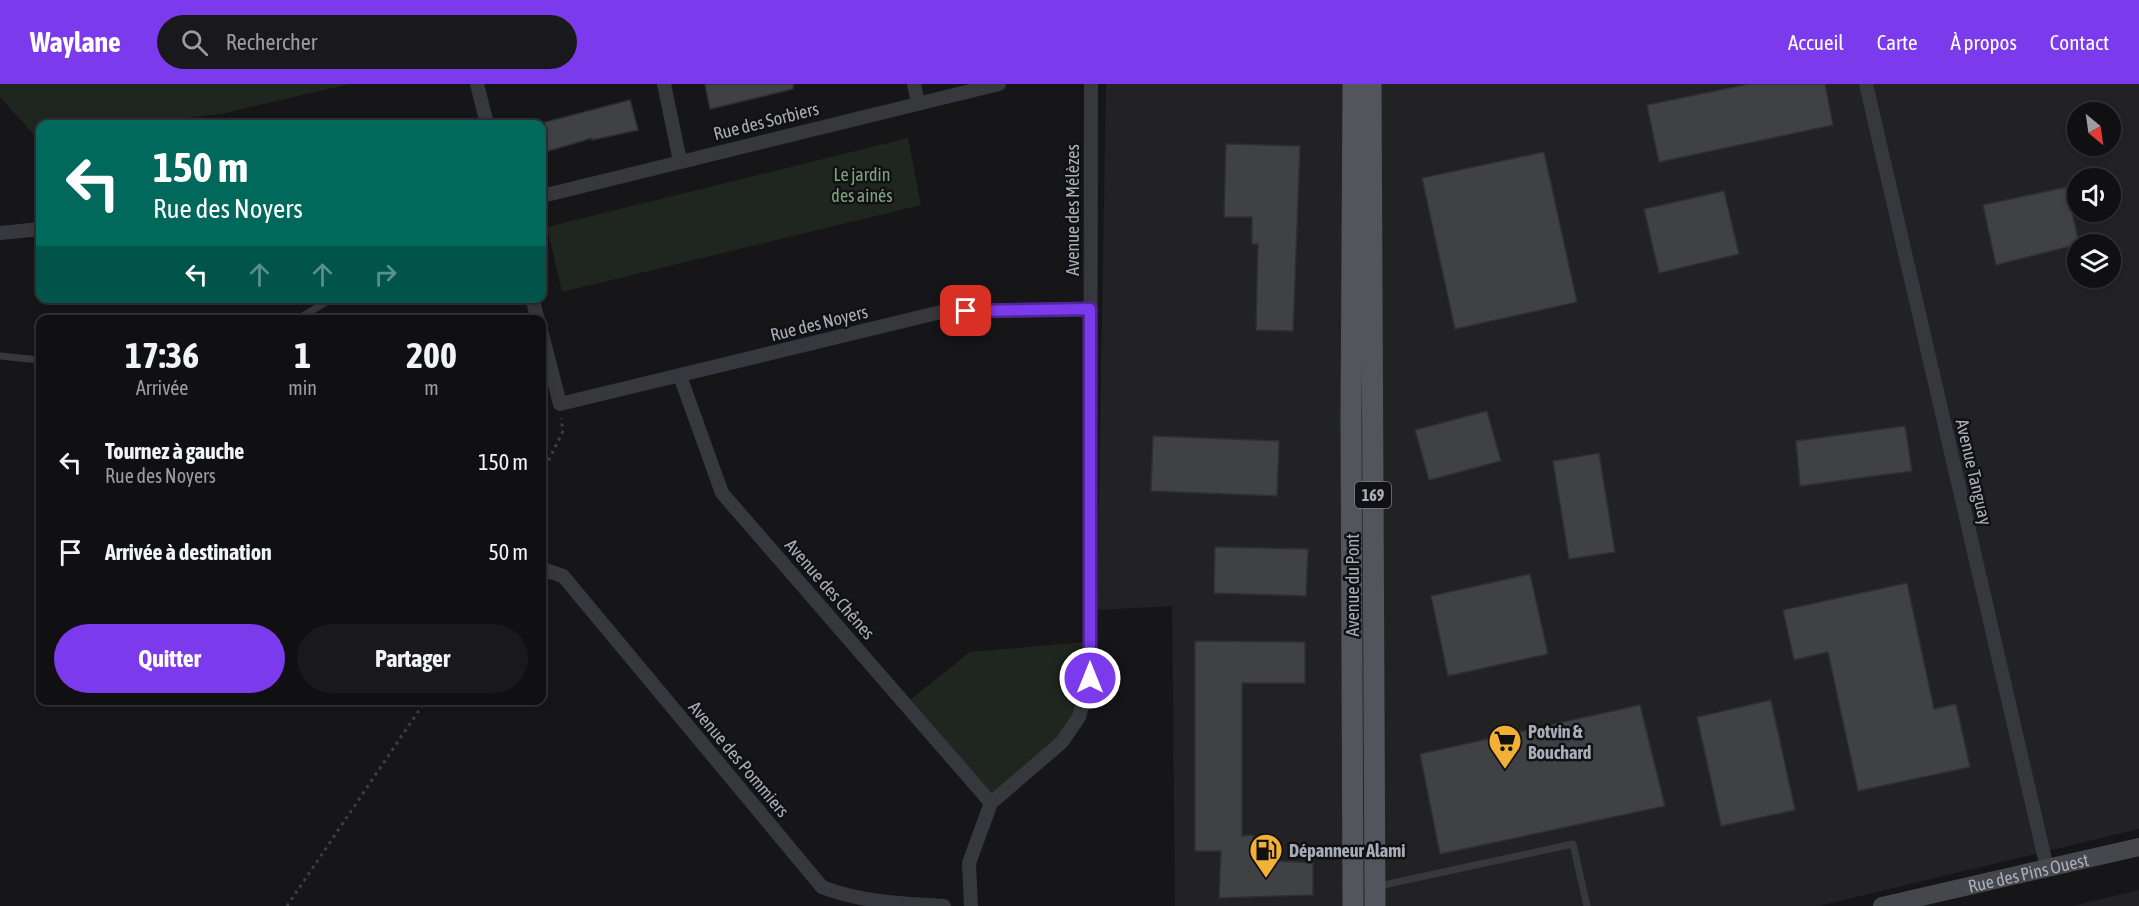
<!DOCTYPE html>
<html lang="fr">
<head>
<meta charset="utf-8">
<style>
	:root { --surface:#101012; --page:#19191b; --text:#f1f3f6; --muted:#9c9d9f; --line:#303032; --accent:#7c3aed }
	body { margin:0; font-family:"Asap Condensed",sans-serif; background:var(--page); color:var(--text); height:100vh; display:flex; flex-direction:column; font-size:22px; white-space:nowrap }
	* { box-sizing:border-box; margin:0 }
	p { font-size:20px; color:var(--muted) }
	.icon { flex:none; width:33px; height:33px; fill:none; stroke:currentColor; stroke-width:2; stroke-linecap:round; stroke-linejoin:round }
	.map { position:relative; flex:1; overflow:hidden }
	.panel { position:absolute; left:36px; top:231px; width:510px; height:390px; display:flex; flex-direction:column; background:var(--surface); border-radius:12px; box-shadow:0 3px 9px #0003,0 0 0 2px var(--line) }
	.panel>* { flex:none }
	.banner { position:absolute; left:36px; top:36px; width:510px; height:183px; border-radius:12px; box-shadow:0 3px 9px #0003,0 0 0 2px var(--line); background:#00695c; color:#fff; overflow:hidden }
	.needle { width:39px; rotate:151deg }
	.fabs { position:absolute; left:2067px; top:18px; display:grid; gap:12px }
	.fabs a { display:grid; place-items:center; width:54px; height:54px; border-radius:50%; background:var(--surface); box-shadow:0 3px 9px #0003,0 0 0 2px var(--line); font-size:30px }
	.pin { position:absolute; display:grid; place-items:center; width:51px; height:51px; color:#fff; margin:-26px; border-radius:12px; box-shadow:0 3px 9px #0006 }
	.me { position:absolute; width:66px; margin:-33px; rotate:0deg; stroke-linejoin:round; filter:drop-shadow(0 0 4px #0008) }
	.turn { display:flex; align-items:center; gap:21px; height:126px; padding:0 18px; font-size:27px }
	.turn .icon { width:78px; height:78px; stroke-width:2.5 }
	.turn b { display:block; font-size:42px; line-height:51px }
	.lanes { display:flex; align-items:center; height:57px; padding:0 18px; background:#0003; justify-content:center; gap:30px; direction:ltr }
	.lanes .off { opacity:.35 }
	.eta { display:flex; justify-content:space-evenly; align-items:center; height:102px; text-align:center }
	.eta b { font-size:36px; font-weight:700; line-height:42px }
	.button { display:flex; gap:12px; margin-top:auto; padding:12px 18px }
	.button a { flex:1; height:69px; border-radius:36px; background:var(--accent); color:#fff; font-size:24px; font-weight:700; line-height:69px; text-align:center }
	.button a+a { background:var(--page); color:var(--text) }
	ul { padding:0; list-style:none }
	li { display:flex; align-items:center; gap:18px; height:90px; padding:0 18px }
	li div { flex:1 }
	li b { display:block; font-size:22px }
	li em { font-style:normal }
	header { display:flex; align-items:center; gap:36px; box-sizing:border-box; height:84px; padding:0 30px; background:var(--accent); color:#fff }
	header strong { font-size:28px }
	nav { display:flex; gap:33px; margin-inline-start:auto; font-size:21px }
	.search { width:420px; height:54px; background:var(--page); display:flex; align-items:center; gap:15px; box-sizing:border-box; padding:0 21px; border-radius:33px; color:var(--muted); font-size:22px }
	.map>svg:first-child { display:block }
	.built { fill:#222225; fill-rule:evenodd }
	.green { fill:#1e261f }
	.building { fill:#404145; stroke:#303034; stroke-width:1.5 }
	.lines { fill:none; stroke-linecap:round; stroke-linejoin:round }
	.path { stroke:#3d3f44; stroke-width:3; stroke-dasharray:3 4.5; stroke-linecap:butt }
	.service { stroke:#37383d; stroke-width:7 }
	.minor { stroke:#37383d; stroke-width:14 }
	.secondary { stroke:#45474d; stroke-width:18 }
	.primary { stroke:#53555c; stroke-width:21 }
	.route-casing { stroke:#51269a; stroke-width:15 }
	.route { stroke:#7c3aed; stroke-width:10 }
	.labels { text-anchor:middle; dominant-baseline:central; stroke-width:5; stroke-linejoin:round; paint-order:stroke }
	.shield { fill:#111113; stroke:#7b7e86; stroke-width:1.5 }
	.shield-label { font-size:16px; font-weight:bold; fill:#a8adb8 }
	.street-label { font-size:18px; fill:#a8adb8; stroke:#111113 }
	.park-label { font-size:18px; fill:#7fa381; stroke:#111113 }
	.poi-label { font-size:18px; font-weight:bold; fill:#a8adb8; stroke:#111113; text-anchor:start }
</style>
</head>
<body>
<header>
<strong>Waylane</strong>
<div class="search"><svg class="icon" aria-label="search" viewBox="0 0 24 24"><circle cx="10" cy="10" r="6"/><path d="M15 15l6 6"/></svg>Rechercher</div>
<nav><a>Accueil</a><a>Carte</a><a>À propos</a><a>Contact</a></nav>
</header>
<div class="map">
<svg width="2139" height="822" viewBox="0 0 2139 822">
	<rect width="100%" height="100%" fill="#161618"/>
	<path class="built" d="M1106 0H2139V745L1819 822H1175L1172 522 1097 526ZM2078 28H2110V62H2078ZM2078 94H2110V128H2078ZM2078 160H2110V194H2078Z
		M2139 806V822H2072Z"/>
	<path class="green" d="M0 0H350L221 30 134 40H40V51L35 52 0 13Z
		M908 54 921 121 562 208 547 143Z
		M1087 558 1090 594 1079 633 992 716 905 620 970 568Z"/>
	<path class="building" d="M705 0H793V5L710 25Z
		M1749 0H1825L1833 41 1659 78 1647 21Z
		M630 16 638 46 592 56V54L542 69V39Z
		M1226 60 1300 62 1293 247 1256 246 1258 160H1252V133H1224Z
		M1544 68 1577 218 1455 245 1422 94Z
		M2067 103 2079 160 1996 181 1983 121Z
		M1724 107 1739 170 1659 189 1644 125Z
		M1487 327 1501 377 1429 396 1415 346Z
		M1905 342 1912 387 1800 402 1796 357Z
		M1153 352 1279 357 1277 412 1151 407Z
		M1599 369 1615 468 1569 475 1553 377Z
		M1215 463 1308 465 1306 512 1214 509Z
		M1530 490 1548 570 1448 592 1431 512Z
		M1907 499 1934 625 1956 620 1970 683 1858 707 1828 568 1794 576 1783 526Z
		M1195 557 1305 558V599H1242V752L1253 751V767L1271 766 1280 777 1313 779V811L1219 814 1221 767H1195Z
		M1771 616 1795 726 1721 742 1697 633Z
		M1640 621 1665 722 1440 770 1420 670Z"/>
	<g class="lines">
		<path class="path" d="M542 390 563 347 561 334
			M287 822 426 616"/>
		<path class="service" d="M296 236 333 214
			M0 272 40 276
			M1379 802 1573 760 1587 822"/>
		<path class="minor" d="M477 0 487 40
			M664 0 680 77
			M914 0 918 19
			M1866 0 2047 784
			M542 112 999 0
			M0 149 40 145
			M532 214 538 236
			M542 250 560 320 945 227 1090 225
			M680 292 722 409 991 719
			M542 485 563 492 822 803C860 818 903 820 944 822
			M971 822 969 779 991 719 1062 658 1079 633 1090 594 1091 0"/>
		<path class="secondary" id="s1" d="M1882 822 2139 763"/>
		<path class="primary" d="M1371 0 1375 822
			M1353 822 1351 334 1353 0"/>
	</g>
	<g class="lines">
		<g class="route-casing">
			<path id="route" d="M966 227 1090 225V594"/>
		</g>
		<use href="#route" class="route"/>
	</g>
	<defs>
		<g id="supermarket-pin" transform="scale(1.725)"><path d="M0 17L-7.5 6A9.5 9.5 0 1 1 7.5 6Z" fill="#f2b134" stroke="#111113"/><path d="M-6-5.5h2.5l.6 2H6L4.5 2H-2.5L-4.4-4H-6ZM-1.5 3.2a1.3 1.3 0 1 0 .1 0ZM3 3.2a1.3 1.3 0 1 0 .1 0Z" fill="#111"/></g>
		<g id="fuel-pin" transform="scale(1.725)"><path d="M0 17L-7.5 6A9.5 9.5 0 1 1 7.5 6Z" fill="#f2b134" stroke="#111113"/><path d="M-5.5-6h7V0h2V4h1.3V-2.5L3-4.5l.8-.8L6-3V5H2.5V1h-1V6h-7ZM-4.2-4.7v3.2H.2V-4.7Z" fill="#111"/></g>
	</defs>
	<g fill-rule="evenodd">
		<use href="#supermarket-pin" x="1505" y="657"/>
		<use href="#fuel-pin" x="1266" y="766"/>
	</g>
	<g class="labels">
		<rect class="shield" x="1355" y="398" width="36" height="26" rx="4.5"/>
		<g class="shield-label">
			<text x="1373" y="411">169</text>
		</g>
		<g class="street-label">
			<text transform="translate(766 37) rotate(-14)">Rue des Sorbiers</text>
			<text transform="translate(1072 126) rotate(-90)">Avenue des Mélèzes</text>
			<text transform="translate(819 239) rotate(-14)">Rue des Noyers</text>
			<text transform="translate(1974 388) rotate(77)">Avenue Tanguay</text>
			<text transform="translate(1352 501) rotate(-90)">Avenue du Pont</text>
			<text transform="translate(830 505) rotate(49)">Avenue des Chênes</text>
			<text transform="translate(739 675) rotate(50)">Avenue des Pommiers</text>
			<text stroke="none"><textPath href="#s1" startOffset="150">Rue des Pins Ouest</textPath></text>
		</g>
		<g class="park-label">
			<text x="862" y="90">Le jardin<tspan x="862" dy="21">des ainés</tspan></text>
		</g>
		<g class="poi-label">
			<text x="1528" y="647">Potvin &amp;<tspan x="1528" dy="21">Bouchard</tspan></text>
			<text x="1289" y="766">Dépanneur Alami</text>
		</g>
	</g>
</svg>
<div class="fabs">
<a><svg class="needle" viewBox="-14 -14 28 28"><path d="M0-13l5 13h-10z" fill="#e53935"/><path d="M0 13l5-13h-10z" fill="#9c9d9f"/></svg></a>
<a><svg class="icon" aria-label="sound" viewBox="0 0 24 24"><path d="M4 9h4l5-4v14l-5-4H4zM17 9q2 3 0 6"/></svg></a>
<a><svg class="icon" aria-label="layers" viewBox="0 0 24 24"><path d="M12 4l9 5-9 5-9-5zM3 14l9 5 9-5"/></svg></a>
</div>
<div class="pin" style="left:966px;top:227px;background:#d93025"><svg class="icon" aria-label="arrive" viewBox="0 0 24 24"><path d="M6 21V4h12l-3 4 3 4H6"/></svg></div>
<svg class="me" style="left:1090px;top:594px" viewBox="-20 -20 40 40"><circle r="17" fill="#7c3aed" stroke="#fff" stroke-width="3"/><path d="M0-11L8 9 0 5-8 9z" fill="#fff"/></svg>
<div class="banner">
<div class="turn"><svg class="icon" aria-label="left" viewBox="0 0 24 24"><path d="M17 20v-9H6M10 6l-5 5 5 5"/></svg><div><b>150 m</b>Rue des Noyers</div></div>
<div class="lanes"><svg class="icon" aria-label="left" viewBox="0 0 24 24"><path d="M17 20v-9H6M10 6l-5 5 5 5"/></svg><svg class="icon off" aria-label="ahead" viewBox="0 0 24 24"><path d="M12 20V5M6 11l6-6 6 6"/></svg><svg class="icon off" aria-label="ahead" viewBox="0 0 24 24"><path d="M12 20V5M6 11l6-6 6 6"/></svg><svg class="icon off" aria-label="right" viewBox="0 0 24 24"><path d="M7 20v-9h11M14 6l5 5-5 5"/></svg></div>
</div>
<section class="panel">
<div class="eta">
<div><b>17:36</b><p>Arrivée</p></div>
<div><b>1</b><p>min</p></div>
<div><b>200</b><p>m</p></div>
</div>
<ul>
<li><svg class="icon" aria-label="left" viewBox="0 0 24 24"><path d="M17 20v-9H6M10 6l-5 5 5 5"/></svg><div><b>Tournez à gauche</b><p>Rue des Noyers</p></div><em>150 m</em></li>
<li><svg class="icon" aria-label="arrive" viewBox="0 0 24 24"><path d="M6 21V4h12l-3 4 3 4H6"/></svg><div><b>Arrivée à destination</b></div><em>50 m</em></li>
</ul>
<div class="button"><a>Quitter</a><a>Partager</a></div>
</section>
</div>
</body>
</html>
